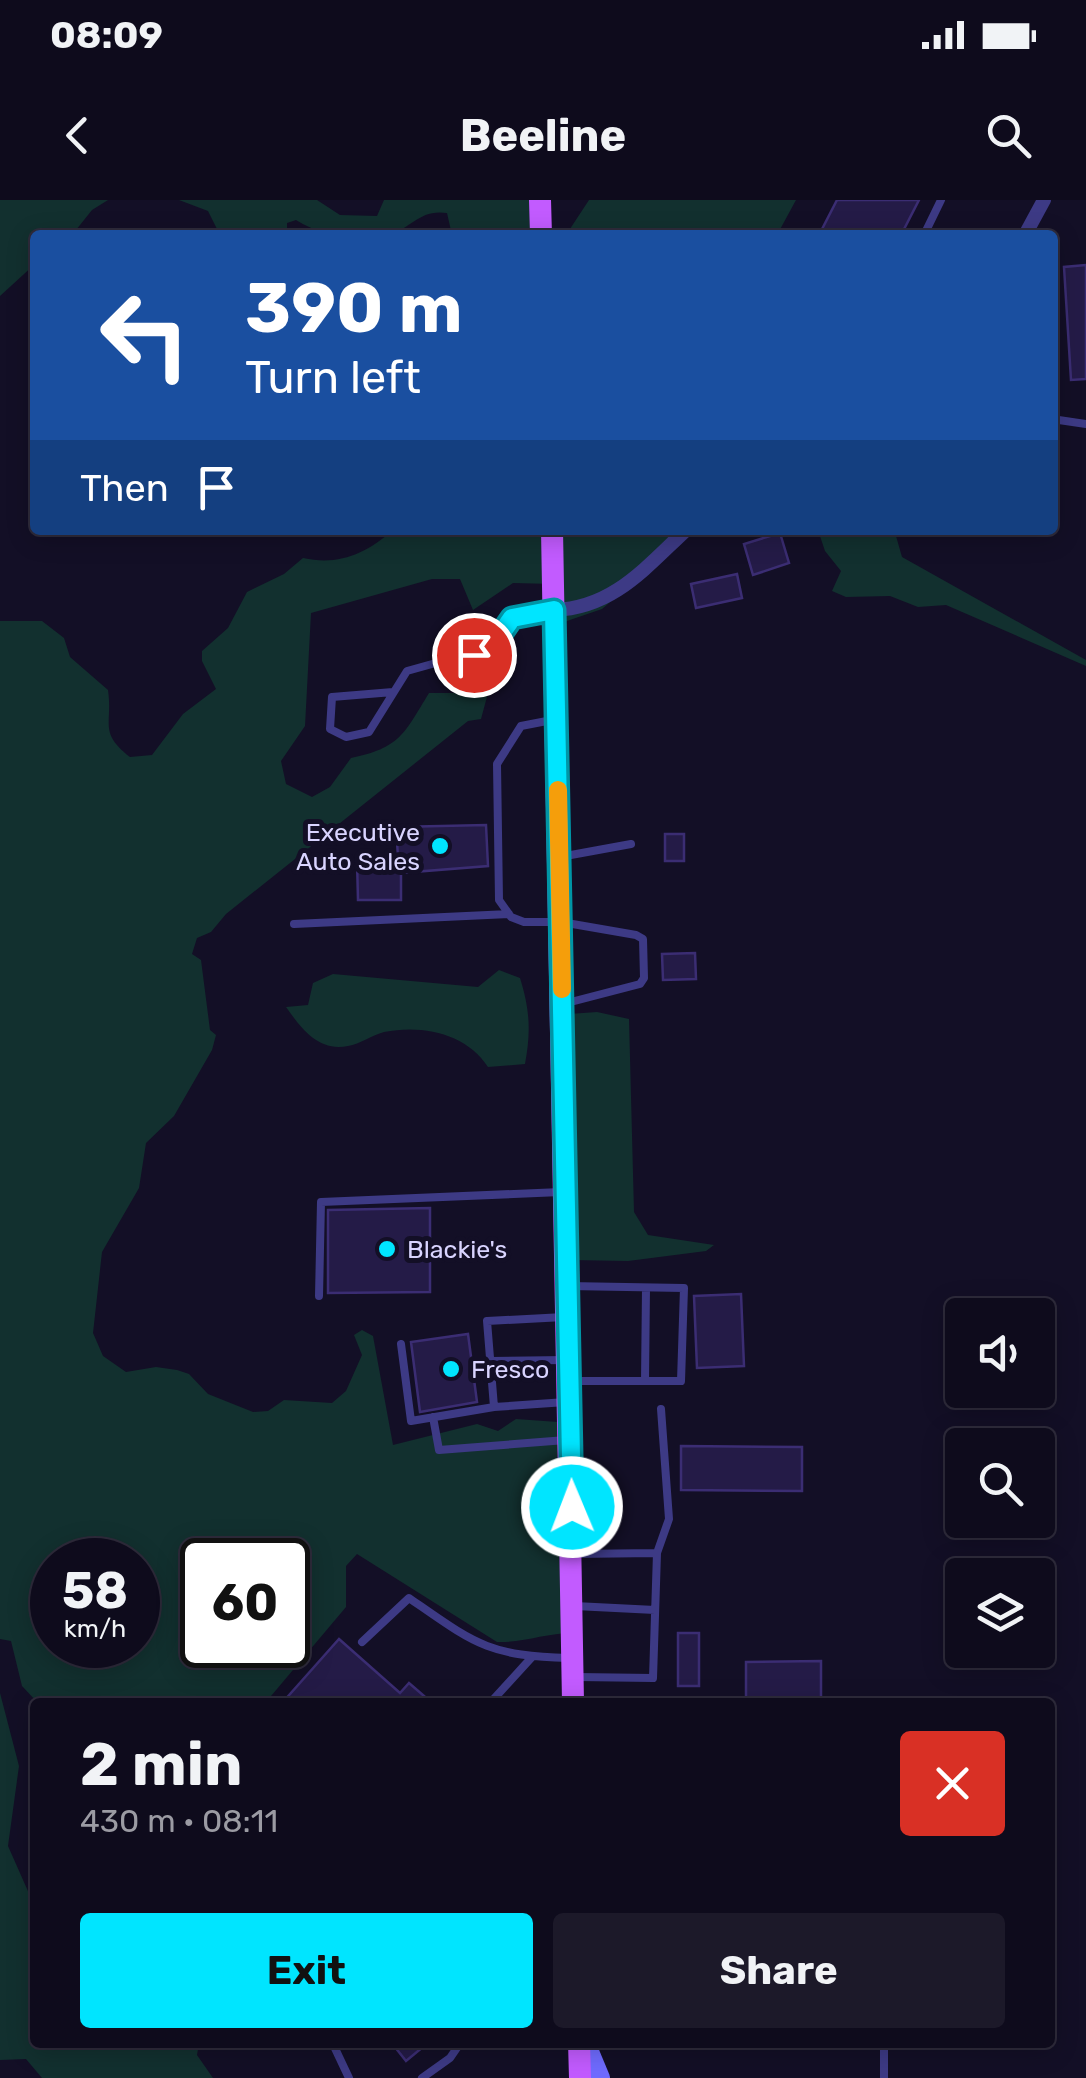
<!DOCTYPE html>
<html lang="en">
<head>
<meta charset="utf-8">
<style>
	:root { --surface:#0e0b1c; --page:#1c1929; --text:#f1f3f6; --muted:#9b9ba3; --line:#2e2b3b; --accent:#00e5ff }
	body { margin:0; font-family:Rubik,sans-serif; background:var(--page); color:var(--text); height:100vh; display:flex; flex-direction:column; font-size:38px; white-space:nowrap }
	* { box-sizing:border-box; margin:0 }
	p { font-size:32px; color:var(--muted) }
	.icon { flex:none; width:55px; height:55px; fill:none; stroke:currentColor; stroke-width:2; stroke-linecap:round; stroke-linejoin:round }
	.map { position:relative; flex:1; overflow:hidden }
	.sheet { position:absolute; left:30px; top:1498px; width:1025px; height:350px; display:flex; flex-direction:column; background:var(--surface); border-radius:10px; box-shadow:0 5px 25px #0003,0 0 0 2px var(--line) }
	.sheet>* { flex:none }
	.top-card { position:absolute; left:30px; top:30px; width:1028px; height:305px; border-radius:10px; box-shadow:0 5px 25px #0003,0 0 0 2px var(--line); background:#1a4fa0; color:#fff; overflow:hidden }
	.tools { position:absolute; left:945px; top:1098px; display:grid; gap:20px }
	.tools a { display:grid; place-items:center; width:110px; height:110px; border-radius:10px; background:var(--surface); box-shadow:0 5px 25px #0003,0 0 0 2px var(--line); font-size:50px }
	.speed { position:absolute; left:30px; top:1338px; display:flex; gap:20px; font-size:50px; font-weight:700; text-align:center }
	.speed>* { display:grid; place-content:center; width:130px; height:130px; border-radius:50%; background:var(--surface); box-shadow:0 5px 25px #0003,0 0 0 2px var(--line); line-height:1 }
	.speed small { font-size:25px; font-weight:400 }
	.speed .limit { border:5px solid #111; border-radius:15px; background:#fff; color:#111 }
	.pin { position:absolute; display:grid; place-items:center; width:85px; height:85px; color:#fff; margin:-42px; border:5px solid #fff; border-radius:50%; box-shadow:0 2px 10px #0007 }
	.me { position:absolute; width:110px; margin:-55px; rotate:359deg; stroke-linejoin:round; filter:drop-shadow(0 0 8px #0008) }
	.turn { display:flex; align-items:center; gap:35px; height:210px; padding:0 50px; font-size:45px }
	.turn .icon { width:130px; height:130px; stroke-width:2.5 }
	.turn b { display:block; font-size:70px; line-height:85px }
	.then { display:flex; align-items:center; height:95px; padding:0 50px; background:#0003; gap:20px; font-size:38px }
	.round { display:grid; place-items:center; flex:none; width:105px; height:105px; border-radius:10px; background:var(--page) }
	.overview { display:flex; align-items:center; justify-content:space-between; height:170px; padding:0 50px }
	h1 { font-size:60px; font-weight:700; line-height:75px }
	.button { display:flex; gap:20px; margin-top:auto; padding:20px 50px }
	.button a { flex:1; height:115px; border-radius:10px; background:var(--accent); color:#111; font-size:40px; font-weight:700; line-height:115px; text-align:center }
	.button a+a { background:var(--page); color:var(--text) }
	.status { display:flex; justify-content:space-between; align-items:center; height:70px; padding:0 50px; background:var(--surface); direction:ltr }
	.status svg { height:28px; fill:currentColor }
	header { display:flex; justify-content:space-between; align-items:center; height:130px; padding:0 50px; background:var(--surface); font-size:45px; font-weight:700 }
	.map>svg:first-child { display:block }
	.green { fill:#12302f; fill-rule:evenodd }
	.building { fill:#241b47; stroke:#3b2d73; stroke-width:2.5 }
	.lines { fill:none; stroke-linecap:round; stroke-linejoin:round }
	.service { stroke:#3d3a85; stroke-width:8 }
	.minor { stroke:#3d3a85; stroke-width:14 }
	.secondary { stroke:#6f6bff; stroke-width:20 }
	.primary { stroke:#c25bff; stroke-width:22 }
	.route-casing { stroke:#0095a6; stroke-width:25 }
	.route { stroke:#00e5ff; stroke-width:18 }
	.slow { stroke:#f59e0b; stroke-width:18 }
	.poi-dot { fill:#00e5ff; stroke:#130f26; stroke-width:4 }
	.labels { text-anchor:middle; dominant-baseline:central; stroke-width:10; stroke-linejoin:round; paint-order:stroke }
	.poi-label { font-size:25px; fill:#d9d4ff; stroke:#130f26; text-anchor:start }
</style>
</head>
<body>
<div class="status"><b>08:09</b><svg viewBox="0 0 49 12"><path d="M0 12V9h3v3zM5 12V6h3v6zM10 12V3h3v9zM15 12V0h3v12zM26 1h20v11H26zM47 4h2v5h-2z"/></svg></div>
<header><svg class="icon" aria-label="back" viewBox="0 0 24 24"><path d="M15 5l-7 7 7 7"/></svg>Beeline<svg class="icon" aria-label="search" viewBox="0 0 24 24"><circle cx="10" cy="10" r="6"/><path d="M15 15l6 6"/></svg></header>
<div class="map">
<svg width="1086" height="1878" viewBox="0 0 1086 1878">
	<rect width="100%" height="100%" fill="#130f26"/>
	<path class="green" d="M0 0H108L92 10 72 35H35V64L0 96Z
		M179 0H317L340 15 377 16 384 0H542L543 35H452L447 13C419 9 413 28 389 34 358 42 321 36 296 20L287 23V35H220L208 11Z
		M589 0H796L777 35H566Z
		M393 330 413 334 429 330H695L602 409 564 422 553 384 513 383 473 410 460 379H432L311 413 305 526 281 561 286 584 312 597 330 587 351 558C400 548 404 534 429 493H488L481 519 468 521 226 714 211 732 197 738 192 754 201 760 210 830 216 835 212 850 174 916 146 943 139 988 102 1052 93 1133 103 1156 126 1172 156 1167 177 1170 189 1174 208 1194 253 1212 268 1211 284 1200 332 1203 346 1191 362 1155 354 1135 362 1130 373 1136 393 1245 477 1224 498 1231 516 1219 572 1223 576 1433C548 1432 524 1443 497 1442L357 1354 346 1366V1407L266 1502H37L22 1486 11 1441 0 1439V421H42L64 438 70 457 108 490C113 524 98 532 130 557L152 555 183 514 216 489 202 461V451L228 428 247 392 284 374 303 358C338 366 366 354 393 330ZM52 1360H138V1445H52ZM202 1360H288V1445H202Z
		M818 330 871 334 884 330 896 336 902 357 1086 460V466L946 405 918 407 890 396 846 397 832 391 841 371 825 351Z
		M499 770 520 778C530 810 531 832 525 864L488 867C467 834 423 824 384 832 372 835 360 844 348 846 318 852 301 828 286 807L308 805 313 783 333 774 478 787Z
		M597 812 629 819 634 1012 648 1035 714 1045 706 1051 628 1061 571 1060 569 814Z
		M0 1493 19 1566 8 1646 35 1707V1842L199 1843 197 1855 213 1878H42L26 1859 0 1860Z"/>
	<path class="building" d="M837 0H919L901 35H819Z
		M1086 65V179L1071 180 1064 67Z
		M780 333 789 363 753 375 744 344Z
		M737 374 742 398 696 408 691 384Z
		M486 625 488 666 401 673V700H358L357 660 398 657 396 627Z
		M665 634H684V661H665Z
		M695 753 696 779 663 780 662 754Z
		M430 1008V1092L328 1093V1010Z
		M741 1094 744 1166 697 1168 694 1096Z
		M468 1134 477 1202 420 1212 411 1142Z
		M681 1246 802 1247V1291L681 1290Z
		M678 1433H699V1486H678Z
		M339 1439 400 1493 409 1483 431 1502H283Z
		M821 1461V1497L746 1498V1462Z
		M391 1842H429L406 1861Z"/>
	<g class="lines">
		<path class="service" d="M924 35 941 0
			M1052 219 1086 224
			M393 492 332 497 330 529 346 537 369 532 407 471 486 449 512 418 549 410
			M552 520 521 526 497 564 499 700 511 717 524 722H561L636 735 643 739 644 778 640 784 563 804
			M560 657 631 644
			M294 724 509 714
			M568 1086 684 1088 681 1181H570
			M319 1096 321 1002 561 992
			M401 1144 411 1221 494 1207 487 1121 564 1117
			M490 1161 565 1160
			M645 1181 646 1088
			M494 1207 566 1202
			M433 1217 439 1250 566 1240
			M572 1354 657 1353
			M575 1406 655 1410
			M362 1442 409 1398C474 1443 487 1456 569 1458
			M577 1477 653 1478 657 1353 669 1319 661 1209
			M491 1502 532 1457
			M332 1842 349 1878
			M884 1842V1878
			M422 1878 450 1858 461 1842"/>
		<path class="minor" d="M1025 35 1044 0
			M554 410C613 408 645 368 686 330"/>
		<path class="secondary" d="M585 1842 600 1878"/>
		<path class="primary" d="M540 0 541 35
			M552 330 573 1502
			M579 1842 580 1878"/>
	</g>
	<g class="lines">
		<g class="route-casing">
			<path id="route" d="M474 455 496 441 512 418 554 410 572 1307"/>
		</g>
		<use href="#route" class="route"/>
		<path class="slow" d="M558 590 562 789"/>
	</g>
	<g class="poi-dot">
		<circle cx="440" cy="646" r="10"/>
		<circle cx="387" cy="1049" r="10"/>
		<circle cx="451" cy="1169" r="10"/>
	</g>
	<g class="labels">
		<g class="poi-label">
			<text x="420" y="632" text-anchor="end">Executive<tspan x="420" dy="29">Auto Sales</tspan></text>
			<text x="407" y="1049">Blackie's</text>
			<text x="471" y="1169">Fresco</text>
		</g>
	</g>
</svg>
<div class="tools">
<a><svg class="icon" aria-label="sound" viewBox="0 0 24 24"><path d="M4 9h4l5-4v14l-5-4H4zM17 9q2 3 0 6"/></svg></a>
<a><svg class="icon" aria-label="search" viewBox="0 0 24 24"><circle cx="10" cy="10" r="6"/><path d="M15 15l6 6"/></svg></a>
<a><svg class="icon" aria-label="layers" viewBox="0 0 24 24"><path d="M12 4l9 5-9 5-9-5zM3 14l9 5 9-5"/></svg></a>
</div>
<div class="speed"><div>58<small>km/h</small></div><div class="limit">60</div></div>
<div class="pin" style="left:474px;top:455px;background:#d93025"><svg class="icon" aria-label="arrive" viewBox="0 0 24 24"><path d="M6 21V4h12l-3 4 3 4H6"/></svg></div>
<svg class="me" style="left:572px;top:1307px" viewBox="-20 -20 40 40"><circle r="17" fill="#00e5ff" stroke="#fff" stroke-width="3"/><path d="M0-11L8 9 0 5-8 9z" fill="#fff"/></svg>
<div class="top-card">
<div class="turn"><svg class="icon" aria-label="left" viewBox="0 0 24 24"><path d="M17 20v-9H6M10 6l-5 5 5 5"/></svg><div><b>390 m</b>Turn left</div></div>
<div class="then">Then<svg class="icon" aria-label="arrive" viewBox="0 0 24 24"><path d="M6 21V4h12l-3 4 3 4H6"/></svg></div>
</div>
<section class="sheet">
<div class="overview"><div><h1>2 min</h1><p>430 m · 08:11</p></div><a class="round" style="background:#d93025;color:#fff"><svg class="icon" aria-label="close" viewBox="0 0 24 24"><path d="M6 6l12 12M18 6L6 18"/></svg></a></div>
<div class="button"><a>Exit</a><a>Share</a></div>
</section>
</div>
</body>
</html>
